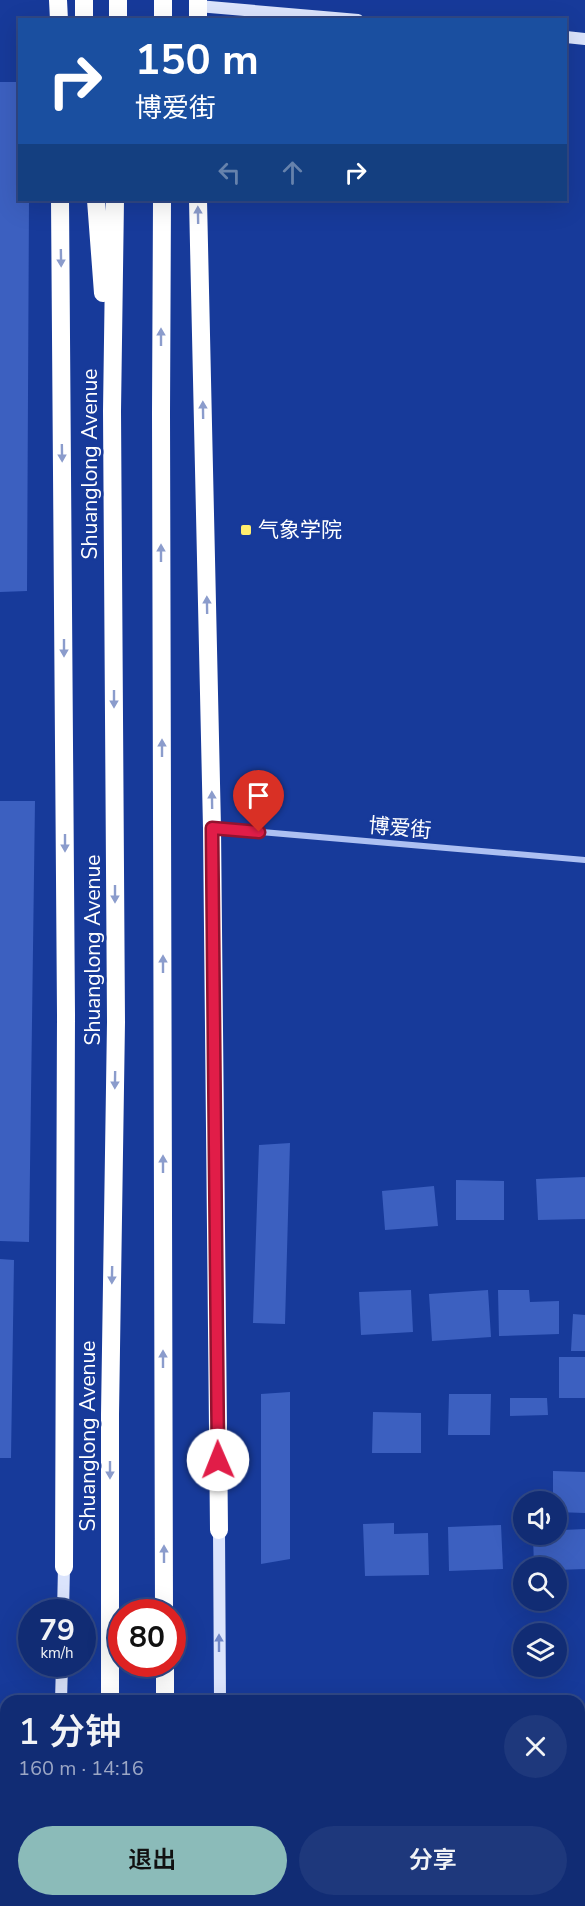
<!DOCTYPE html>
<html lang="zh">
<head>
<meta charset="utf-8">
<style>
	:root { --surface:#112c74; --page:#1e387c; --text:#f1f3f6; --muted:#9ca7c5; --line:#304886; --accent:#8bbbb9 }
	body { margin:0; font-family:"Nunito Sans","Noto Sans SC",sans-serif; background:var(--page); color:var(--text); height:100vh; display:flex; flex-direction:column; font-size:22px; white-space:nowrap }
	* { box-sizing:border-box; margin:0 }
	p { font-size:20px; color:var(--muted) }
	.icon { flex:none; width:33px; height:33px; fill:none; stroke:currentColor; stroke-width:2; stroke-linecap:round; stroke-linejoin:round }
	.map { position:relative; flex:1; overflow:hidden }
	.panel { position:absolute; left:0px; top:1695px; width:585px; height:212px; display:flex; flex-direction:column; background:var(--surface); border-radius:18px 18px 0 0; box-shadow:0 6px 24px #0002,0 0 0 2px var(--line) }
	.panel>* { flex:none }
	.guide { position:absolute; left:18px; top:18px; width:549px; height:183px; border-radius:0px; box-shadow:0 6px 24px #0002,0 0 0 2px var(--line); background:#1a4fa0; color:#fff; overflow:hidden }
	.fabs { position:absolute; left:513px; top:1491px; display:grid; gap:12px }
	.fabs a { display:grid; place-items:center; width:54px; height:54px; border-radius:50%; background:var(--surface); box-shadow:0 6px 24px #0002,0 0 0 2px var(--line); font-size:30px }
	.speed { position:absolute; left:18px; top:1599px; display:flex; gap:12px; font-size:30px; font-weight:700; text-align:center }
	.speed>* { display:grid; place-content:center; width:78px; height:78px; border-radius:50%; background:var(--surface); box-shadow:0 6px 24px #0002,0 0 0 2px var(--line); line-height:1 }
	.speed small { font-size:15px; font-weight:400 }
	.speed .limit { border:9px solid #d22; background:#fff; color:#111 }
	.pin { position:absolute; display:grid; place-items:center; width:51px; height:51px; color:#fff; margin:-62px -26px; border-radius:50% 50% 50% 0; rotate:-45deg; box-shadow:0 0 6px #0007 }
	.pin .icon { rotate:45deg }
	.me { position:absolute; width:66px; margin:-33px; rotate:359deg; stroke-linejoin:round; filter:drop-shadow(0 0 4px #0008) }
	.turn { display:flex; align-items:center; gap:21px; height:126px; padding:0 18px; font-size:27px }
	.turn .icon { width:78px; height:78px; stroke-width:2.5 }
	.turn b { display:block; font-size:42px; line-height:51px }
	.lanes { display:flex; align-items:center; height:57px; padding:0 18px; background:#0003; justify-content:center; gap:30px; direction:ltr }
	.lanes .off { opacity:.35 }
	.round { display:grid; place-items:center; flex:none; width:63px; height:63px; border-radius:32px; background:var(--page) }
	.head { display:flex; align-items:center; justify-content:space-between; height:102px; padding:0 18px }
	h1 { font-size:36px; font-weight:600; line-height:45px }
	.action { display:flex; gap:12px; margin-top:auto; padding:12px 18px }
	.action a { flex:1; height:69px; border-radius:36px; background:var(--accent); color:#111; font-size:24px; font-weight:600; line-height:69px; text-align:center }
	.action a+a { background:var(--page); color:var(--text) }
	.map>svg:first-child { display:block }
	.building { fill:#3c60c0 }
	.lines { fill:none; stroke-linecap:round; stroke-linejoin:round }
	.street { stroke:#adc0f2; stroke-width:6 }
	.secondary { stroke:#dbe4fc; stroke-width:12 }
	.highway { stroke:#fff; stroke-width:18 }
	.oneway { fill:#8b9ccc }
	.oneway2 { fill:#6f86c6 }
	.route-casing { stroke:#92132f; stroke-width:15 }
	.route { stroke:#e11d48; stroke-width:10 }
	.poi-dot { fill:#ffee6e; stroke:#173a9a; stroke-width:2 }
	.labels { text-anchor:middle; dominant-baseline:central; stroke-width:5; stroke-linejoin:round; paint-order:stroke }
	.street-label { font-size:21px; fill:#fff; stroke:#173a9a }
	.poi-label { font-size:21px; fill:#fff; stroke:#173a9a; text-anchor:start }
</style>
</head>
<body>
<div class="map">
<svg width="585" height="1906" viewBox="0 0 585 1906">
	<rect width="100%" height="100%" fill="#173a9a"/>
	<path class="building" d="M0 82H20V200H29L27 591 0 592Z
		M0 801H35L29 1242 0 1241Z
		M290 1143 285 1324 253 1323 259 1145Z
		M585 1177V1219L538 1220 536 1179Z
		M456 1180 504 1181V1220H456Z
		M434 1186 438 1226 385 1230 382 1191Z
		M0 1259 14 1260 11 1458H0Z
		M411 1290 413 1332 361 1335 359 1292Z
		M488 1290 491 1337 432 1341 429 1294Z
		M498 1290H529L530 1302 559 1301V1334L499 1336Z
		M573 1314 585 1315V1351H571Z
		M559 1357H585V1398H559Z
		M290 1392V1559L261 1564V1394Z
		M449 1394H491L490 1435H448Z
		M510 1398H547L548 1415 510 1416Z
		M373 1412 421 1413V1453H372Z
		M553 1471 585 1472V1513L556 1512V1502H553Z
		M556 1519H563V1530L585 1529V1569L556 1570V1568H534L533 1534H556Z
		M394 1523V1534L428 1533 429 1575 365 1576 363 1524Z
		M501 1525 503 1569 449 1571 448 1527Z"/>
	<g class="lines">
		<path class="street" d="M215 828 585 860"/>
		<path class="secondary" d="M198 6 358 20
			M566 37 585 39
			M219 1530 220 1701
			M63 1612 64 1567
			M61 1701 62 1664
			M225 1900 226 1906
			M60 1906V1900"/>
		<path class="highway" d="M58 0 59 20
			M84 0V20
			M118 20V0
			M163 20V0
			M198 20V0
			M60 200 66 1015 64 1567
			M96 200 103 293
			M162 200 161 413 164 1612
			M198 200 212 828 219 1530
			M165 1664V1701
			M110 1701V1414L116 1022 112 411 115 200
			M167 1900V1906
			M109 1906V1900"/>
	</g>
	<defs><path id="oneway-solid" d="M-6-.8H1V-3.2L6.5 0L1 3.2V.8H-6Z" transform="scale(1.5)"/></defs>
	<g class="oneway">
		<use href="#oneway-solid" transform="translate(198 215) rotate(-91)"/>
		<use href="#oneway-solid" transform="translate(61 258) rotate(89)"/>
		<use href="#oneway-solid" transform="translate(161 337) rotate(-90)"/>
		<use href="#oneway-solid" transform="translate(203 410) rotate(-91)"/>
		<use href="#oneway-solid" transform="translate(62 453) rotate(89)"/>
		<use href="#oneway-solid" transform="translate(161 553) rotate(-90)"/>
		<use href="#oneway-solid" transform="translate(207 605) rotate(-91)"/>
		<use href="#oneway-solid" transform="translate(64 648) rotate(90)"/>
		<use href="#oneway-solid" transform="translate(114 699) rotate(90)"/>
		<use href="#oneway-solid" transform="translate(162 748) rotate(-90)"/>
		<use href="#oneway-solid" transform="translate(212 800) rotate(-91)"/>
		<use href="#oneway-solid" transform="translate(65 843) rotate(90)"/>
		<use href="#oneway-solid" transform="translate(115 894) rotate(90)"/>
		<use href="#oneway-solid" transform="translate(163 964) rotate(-90)"/>
		<use href="#oneway-solid" transform="translate(115 1080) rotate(91)"/>
		<use href="#oneway-solid" transform="translate(163 1164) rotate(-90)"/>
		<use href="#oneway-solid" transform="translate(112 1275) rotate(91)"/>
		<use href="#oneway-solid" transform="translate(163 1359) rotate(-90)"/>
		<use href="#oneway-solid" transform="translate(110 1470) rotate(90)"/>
		<use href="#oneway-solid" transform="translate(164 1554) rotate(-90)"/>
	</g>
	<use class="oneway2" href="#oneway-solid" transform="translate(219 1643) rotate(-90)"/>
	<g class="lines">
		<g class="route-casing">
			<path id="route" d="M218 1460 212 828 259 832"/>
		</g>
		<use href="#route" class="route"/>
	</g>
	<rect class="poi-dot" x="240" y="524" width="12" height="12" rx="3"/>
	<g class="labels">
		<g class="street-label">
			<text transform="translate(90 464) rotate(-90)">Shuanglong Avenue</text>
			<text transform="translate(400 828) rotate(5)">博爱街</text>
			<text transform="translate(93 950) rotate(-90)">Shuanglong Avenue</text>
			<text transform="translate(88 1436) rotate(-90)">Shuanglong Avenue</text>
		</g>
		<g class="poi-label">
			<text x="258" y="530">气象学院</text>
		</g>
	</g>
</svg>
<div class="fabs">
<a><svg class="icon" aria-label="sound" viewBox="0 0 24 24"><path d="M4 9h4l5-4v14l-5-4H4zM17 9q2 3 0 6"/></svg></a>
<a><svg class="icon" aria-label="search" viewBox="0 0 24 24"><circle cx="10" cy="10" r="6"/><path d="M15 15l6 6"/></svg></a>
<a><svg class="icon" aria-label="layers" viewBox="0 0 24 24"><path d="M12 4l9 5-9 5-9-5zM3 14l9 5 9-5"/></svg></a>
</div>
<div class="speed"><div>79<small>km/h</small></div><div class="limit">80</div></div>
<div class="pin" style="left:259px;top:832px;background:#d93025"><svg class="icon" aria-label="arrive" viewBox="0 0 24 24"><path d="M6 21V4h12l-3 4 3 4H6"/></svg></div>
<svg class="me" style="left:218px;top:1460px" viewBox="-20 -20 40 40"><circle r="19" fill="#fff"/><path d="M0-13L10 11 0 6-10 11z" fill="#e11d48"/></svg>
<div class="guide">
<div class="turn"><svg class="icon" aria-label="right" viewBox="0 0 24 24"><path d="M7 20v-9h11M14 6l5 5-5 5"/></svg><div><b>150 m</b>博爱街</div></div>
<div class="lanes"><svg class="icon off" aria-label="left" viewBox="0 0 24 24"><path d="M17 20v-9H6M10 6l-5 5 5 5"/></svg><svg class="icon off" aria-label="ahead" viewBox="0 0 24 24"><path d="M12 20V5M6 11l6-6 6 6"/></svg><svg class="icon" aria-label="right" viewBox="0 0 24 24"><path d="M7 20v-9h11M14 6l5 5-5 5"/></svg></div>
</div>
<section class="panel">
<div class="head"><div><h1>1 分钟</h1><p>160 m · 14:16</p></div><a class="round"><svg class="icon" aria-label="close" viewBox="0 0 24 24"><path d="M6 6l12 12M18 6L6 18"/></svg></a></div>
<div class="action"><a>退出</a><a>分享</a></div>
</section>
</div>
</body>
</html>
